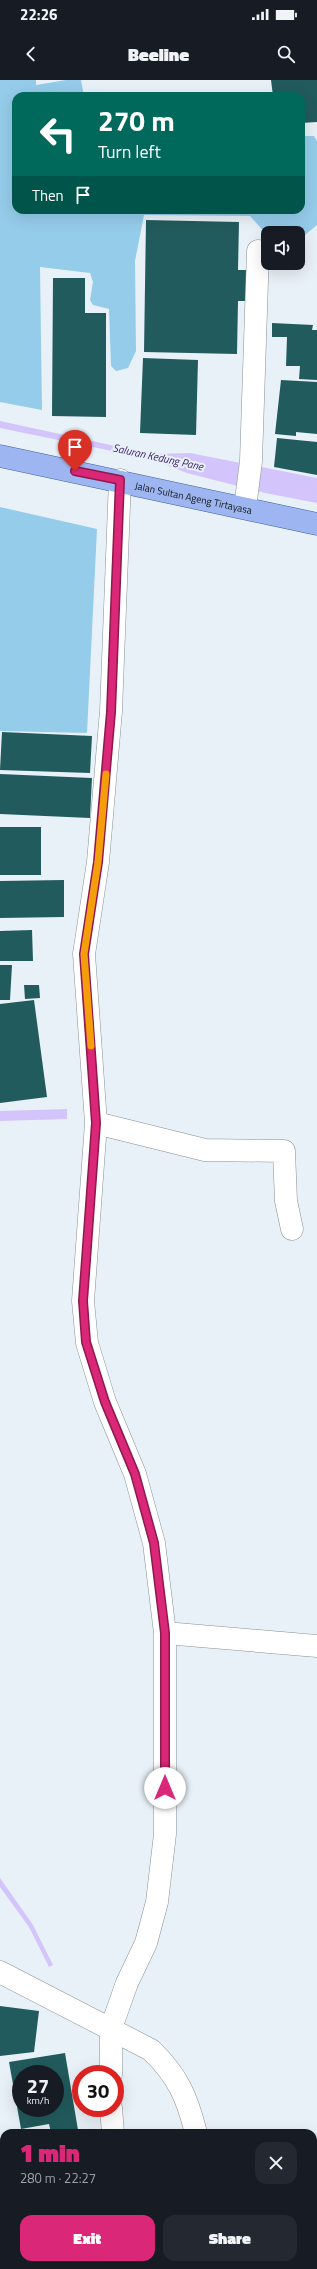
<!DOCTYPE html>
<html lang="en">
<head>
<meta charset="utf-8">
<style>
	:root { --surface:#171b24; --page:#242831; --text:#f1f3f6; --muted:#9ea1a6; --accent:#db2777 }
	body { margin:0; font-family:"Titillium Web",sans-serif; background:var(--page); color:var(--text); height:100vh; display:flex; flex-direction:column; font-size:15px; white-space:nowrap }
	* { box-sizing:border-box; margin:0 }
	p { font-size:13px; color:var(--muted) }
	.icon { flex:none; width:22px; height:22px; fill:none; stroke:currentColor; stroke-width:2; stroke-linecap:round; stroke-linejoin:round }
	.map { position:relative; flex:1; overflow:hidden }
	.details { position:absolute; left:0px; top:2049px; width:317px; height:140px; display:flex; flex-direction:column; background:var(--surface); border-radius:12px 12px 0 0; box-shadow:0 4px 16px #0002 }
	.details>* { flex:none }
	.top-card { position:absolute; left:12px; top:12px; width:293px; height:122px; border-radius:12px; box-shadow:0 4px 16px #0002; background:#00695c; color:#fff; overflow:hidden }
	.fabs { position:absolute; left:261px; top:146px; display:grid; gap:8px }
	.fabs a { display:grid; place-items:center; width:44px; height:44px; border-radius:8px; background:var(--surface); box-shadow:0 4px 16px #0002; font-size:20px }
	.speed { position:absolute; left:12px; top:1985px; display:flex; gap:8px; font-size:20px; font-weight:700; text-align:center }
	.speed>* { display:grid; place-content:center; width:52px; height:52px; border-radius:50%; background:var(--surface); box-shadow:0 4px 16px #0002; line-height:1 }
	.speed small { font-size:10px; font-weight:400 }
	.speed .limit { border:6px solid #d22; background:#fff; color:#111 }
	.pin { position:absolute; display:grid; place-items:center; width:34px; height:34px; color:#fff; margin:-41px -17px; border-radius:50% 50% 50% 0; rotate:-45deg; box-shadow:0 0 4px #0007 }
	.pin .icon { rotate:45deg }
	.me { position:absolute; width:44px; margin:-22px; rotate:0deg; stroke-linejoin:round; filter:drop-shadow(0 0 3px #0008) }
	.turn { display:flex; align-items:center; gap:14px; height:84px; padding:0 20px; font-size:18px }
	.turn .icon { width:52px; height:52px; stroke-width:2.5 }
	.turn b { display:block; font-size:28px; line-height:34px }
	.then { display:flex; align-items:center; height:38px; padding:0 20px; background:#0003; gap:8px; font-size:15px }
	.round { display:grid; place-items:center; flex:none; width:42px; height:42px; border-radius:12px; background:var(--page) }
	.head { display:flex; align-items:center; justify-content:space-between; height:68px; padding:0 20px }
	h1 { font-size:24px; font-weight:800; line-height:30px; color:var(--accent) }
	.button { display:flex; gap:8px; margin-top:auto; padding:8px 20px }
	.button a { flex:1; height:46px; border-radius:12px; background:var(--accent); color:#fff; font-size:16px; font-weight:800; line-height:46px; text-align:center }
	.button a+a { background:var(--page); color:var(--text) }
	.status { display:flex; justify-content:space-between; align-items:center; height:28px; padding:0 20px; background:var(--surface); direction:ltr }
	.status svg { height:11px; fill:currentColor }
	header { display:flex; justify-content:space-between; align-items:center; height:52px; padding:0 20px; background:var(--surface); font-size:18px; font-weight:800 }
	.map>svg:first-child { display:block }
	.green { fill:#95ccea }
	.water { fill:#d4c4fc }
	.building { fill:#225b5d; fill-rule:evenodd }
	.lines { fill:none; stroke-linecap:round; stroke-linejoin:round }
	.street-casing { stroke:#889196; stroke-width:23 }
	.primary-casing { stroke:#425e9e; stroke-width:23 }
	.street { stroke:#fff; stroke-width:22 }
	.primary { stroke:#9db5f0; stroke-width:22 }
	.route-casing { stroke:#8e194d; stroke-width:10 }
	.route { stroke:#db2777; stroke-width:7 }
	.slow { stroke:#f59e0b; stroke-width:7 }
	.labels { text-anchor:middle; dominant-baseline:central; stroke-width:4; stroke-linejoin:round; paint-order:stroke }
	.street-label { font-size:10px; fill:#131618; stroke:#e8f1f7 }
	.water-label { font-size:11px; font-style:italic; fill:#3b1b69; stroke:#e8f1f7 }
</style>
</head>
<body>
<div class="status"><b>22:26</b><svg viewBox="0 0 49 12"><path d="M0 12V9h3v3zM5 12V6h3v6zM10 12V3h3v9zM15 12V0h3v12zM26 1h20v11H26zM47 4h2v5h-2z"/></svg></div>
<header><svg class="icon" aria-label="back" viewBox="0 0 24 24"><path d="M15 5l-7 7 7 7"/></svg>Beeline<svg class="icon" aria-label="search" viewBox="0 0 24 24"><circle cx="10" cy="10" r="6"/><path d="M15 15l6 6"/></svg></header>
<div class="map">
<svg width="317" height="2189" viewBox="0 0 317 2189">
	<rect width="100%" height="100%" fill="#e8f1f7"/>
	<path class="green" d="M0 0H36V5L66 0H81L84 16H16V130H301V56H314L317 61V145L305 155 298 156V153H268V156L250 136 144 135 135 181 136 271 128 288 116 291 111 286 109 229 93 225 90 220 93 202 90 193 40 187 42 330 0 322Z
		M0 427 97 449 87 653 0 651Z"/>
	<path class="water" d="M0 341 152 374 190 373 317 398V423L265 413 187 393 151 379 0 348Z
		M67 1029V1039L0 1041V1031Z
		M0 1798 33 1845 53 1885 49 1887 29 1847 0 1807Z"/>
	<path class="building" d="M271 0H317V42L301 43V16H273Z
		M146 140 239 142 238 190H248V221H238L237 274 144 272Z
		M53 198H85V233H106V337L52 336Z
		M272 243 313 245 312 250H317V300L299 299 300 286H286L287 257H272Z
		M143 278 198 280 196 355 140 353Z
		M281 300 317 302V354L296 352V356L275 354Z
		M277 358 317 362V395L274 387Z
		M2 652 92 656 90 693 0 690Z
		M0 694 92 698 90 738 0 734Z
		M0 747H41V795H0Z
		M64 800V837L0 838V801Z
		M32 850 33 881H0V851Z
		M0 885H12L10 920H0Z
		M24 905H39L40 918 25 919Z
		M34 920 47 1017 0 1023V924Z
		M0 1926 39 1931 34 1972 0 1976Z
		M65 1973 78 2050 51 2053 49 2044 21 2049 9 1982ZM21 1994H55V2028H21Z"/>
	<g class="lines">
		<g class="street-casing">
			<path id="street" d="M245 428 251 381 258 171
				M96 1043 205 1070 284 1071 286 1121 292 1149
				M165 1553 317 1566
				M0 1892 151 1970C178 1996 187 2017 196 2053
				M111 1994V1948L127 1903 146 1863 157 1822 165 1754V1553L154 1463 135 1394 105 1322 87 1263 83 1221 96 1043 84 874 98 782 111 631 120 400
				M111 2028 113 2053
				M123 2185V2189
				M213 2185V2189"/>
		</g>
		<g class="primary-casing">
			<g id="primary">
				<path id="s1" d="M0 376 317 444"/>
			</g>
		</g>
		<use href="#street" class="street"/>
		<use href="#primary" class="primary"/>
	</g>
	<g class="lines">
		<g class="route-casing">
			<path id="route" d="M75 391 120 400 111 632 98 782 84 874 96 1043 83 1221 86 1262 105 1322 135 1394 154 1463 165 1553V1708"/>
		</g>
		<use href="#route" class="route"/>
		<path class="slow" d="M91 966 84 874 98 782 106 694"/>
	</g>
	<g class="labels">
		<g class="street-label">
			<text stroke="none"><textPath href="#s1" startOffset="198">Jalan Sultan Ageng Tirtayasa</textPath></text>
		</g>
		<g class="water-label">
			<text transform="translate(158 377) rotate(12)">Saluran Kedung Pane</text>
		</g>
	</g>
</svg>
<div class="fabs">
<a><svg class="icon" aria-label="sound" viewBox="0 0 24 24"><path d="M4 9h4l5-4v14l-5-4H4zM17 9q2 3 0 6"/></svg></a>
</div>
<div class="speed"><div>27<small>km/h</small></div><div class="limit">30</div></div>
<div class="pin" style="left:75px;top:391px;background:#d93025"><svg class="icon" aria-label="arrive" viewBox="0 0 24 24"><path d="M6 21V4h12l-3 4 3 4H6"/></svg></div>
<svg class="me" style="left:165px;top:1708px" viewBox="-20 -20 40 40"><circle r="19" fill="#fff"/><path d="M0-13L10 11 0 6-10 11z" fill="#db2777"/></svg>
<div class="top-card">
<div class="turn"><svg class="icon" aria-label="left" viewBox="0 0 24 24"><path d="M17 20v-9H6M10 6l-5 5 5 5"/></svg><div><b>270 m</b>Turn left</div></div>
<div class="then">Then<svg class="icon" aria-label="arrive" viewBox="0 0 24 24"><path d="M6 21V4h12l-3 4 3 4H6"/></svg></div>
</div>
<section class="details">
<div class="head"><div><h1>1 min</h1><p>280 m · 22:27</p></div><a class="round"><svg class="icon" aria-label="close" viewBox="0 0 24 24"><path d="M6 6l12 12M18 6L6 18"/></svg></a></div>
<div class="button"><a>Exit</a><a>Share</a></div>
</section>
</div>
</body>
</html>
